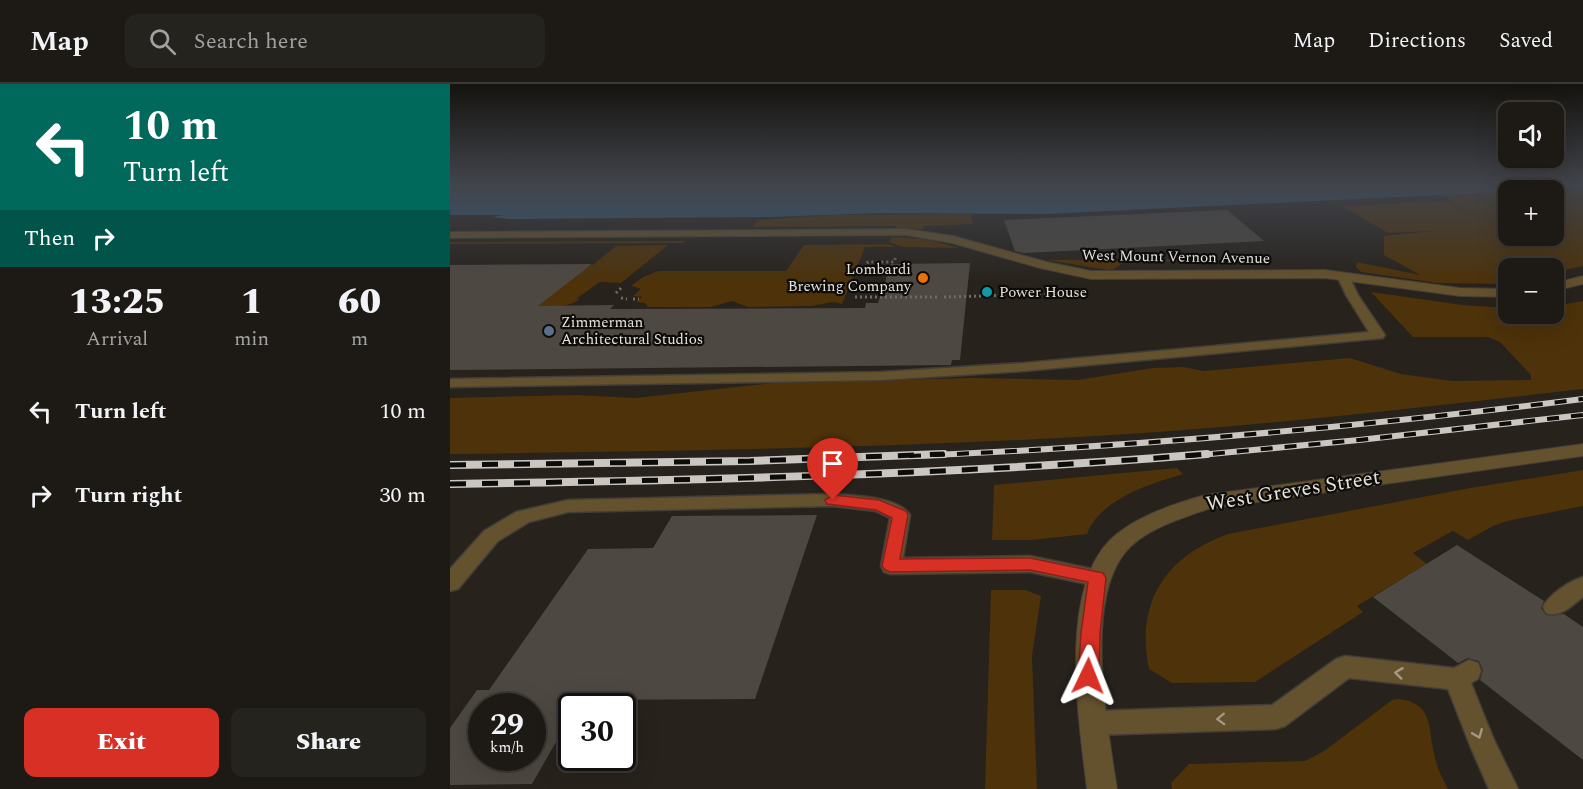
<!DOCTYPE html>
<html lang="en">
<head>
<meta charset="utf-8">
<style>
	:root { --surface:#1d1a15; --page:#25231e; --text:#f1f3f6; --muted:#a0a1a0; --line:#3b3834; --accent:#d93025 }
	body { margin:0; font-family:Spectral,serif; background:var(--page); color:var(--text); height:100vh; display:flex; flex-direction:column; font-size:22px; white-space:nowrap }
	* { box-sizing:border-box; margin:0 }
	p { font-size:20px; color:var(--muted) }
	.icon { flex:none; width:33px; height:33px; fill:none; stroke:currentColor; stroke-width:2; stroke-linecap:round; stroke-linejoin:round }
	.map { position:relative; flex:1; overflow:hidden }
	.sheet { display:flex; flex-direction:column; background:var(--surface); width:450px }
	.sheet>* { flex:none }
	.banner { background:#00695c; color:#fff; overflow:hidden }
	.fabs { position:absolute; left:1048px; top:18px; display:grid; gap:12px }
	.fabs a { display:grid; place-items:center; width:66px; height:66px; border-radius:12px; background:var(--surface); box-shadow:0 6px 24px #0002,0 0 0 2px var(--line); font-size:30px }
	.speed { position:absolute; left:18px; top:609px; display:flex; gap:12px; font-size:30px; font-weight:700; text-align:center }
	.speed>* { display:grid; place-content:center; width:78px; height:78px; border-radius:50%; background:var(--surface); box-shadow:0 6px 24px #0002,0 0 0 2px var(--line); line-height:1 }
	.speed small { font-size:15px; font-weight:400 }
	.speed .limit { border:3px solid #111; border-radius:9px; background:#fff; color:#111 }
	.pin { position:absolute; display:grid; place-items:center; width:51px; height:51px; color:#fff; margin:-62px -26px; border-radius:50% 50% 50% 0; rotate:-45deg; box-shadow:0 0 6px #0007 }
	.pin .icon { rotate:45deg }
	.me { position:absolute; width:66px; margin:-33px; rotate:2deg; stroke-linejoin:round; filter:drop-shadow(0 0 4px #0008) }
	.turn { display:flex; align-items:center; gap:21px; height:126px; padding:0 24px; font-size:27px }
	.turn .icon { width:78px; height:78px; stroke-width:2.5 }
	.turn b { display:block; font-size:42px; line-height:51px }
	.then { display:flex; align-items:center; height:57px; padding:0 24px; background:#0003; gap:12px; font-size:22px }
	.eta { display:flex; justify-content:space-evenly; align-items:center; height:102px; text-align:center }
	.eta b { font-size:36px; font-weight:800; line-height:42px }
	.cta { display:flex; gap:12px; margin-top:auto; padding:12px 24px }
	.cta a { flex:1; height:69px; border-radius:12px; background:var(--accent); color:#fff; font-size:24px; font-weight:800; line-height:69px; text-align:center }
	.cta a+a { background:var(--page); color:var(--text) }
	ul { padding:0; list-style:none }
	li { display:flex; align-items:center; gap:18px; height:84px; padding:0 24px }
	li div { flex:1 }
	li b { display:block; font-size:22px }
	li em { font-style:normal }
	header { display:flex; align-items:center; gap:36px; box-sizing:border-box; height:84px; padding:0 30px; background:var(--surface); border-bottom:2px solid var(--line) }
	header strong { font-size:28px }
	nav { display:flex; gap:33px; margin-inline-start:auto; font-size:21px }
	.search { width:420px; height:54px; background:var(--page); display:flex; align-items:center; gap:15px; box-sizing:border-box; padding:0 21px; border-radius:12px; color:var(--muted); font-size:22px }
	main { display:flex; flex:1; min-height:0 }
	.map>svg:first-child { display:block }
	.green { fill:#4d320a }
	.water { fill:#335c7b }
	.building { fill:#4d4841; fill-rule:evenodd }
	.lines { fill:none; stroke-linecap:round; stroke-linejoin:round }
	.lane-casing { stroke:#413d37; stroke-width:3 }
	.street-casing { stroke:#413d37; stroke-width:2 }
	.path { stroke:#6e6a65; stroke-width:3; stroke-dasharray:2 3; stroke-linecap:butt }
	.lane { fill:#64512d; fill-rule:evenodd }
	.street { fill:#64512d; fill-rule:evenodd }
	.rail-far1-casing { stroke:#cac6c2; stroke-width:6 }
	.rail-casing { stroke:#cac6c2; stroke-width:8 }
	.rail-far1 { stroke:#0e0c09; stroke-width:4; stroke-dasharray:12; stroke-linecap:butt }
	.rail { stroke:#0e0c09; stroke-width:5; stroke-dasharray:16; stroke-linecap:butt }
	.oneway { stroke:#a49985 }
	.route { fill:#d93025; stroke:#8d1f18; stroke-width:1.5 }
	.food-dot { fill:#e8710a; stroke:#0e0c09; stroke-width:2 }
	.culture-dot { fill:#0f9aa8; stroke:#0e0c09; stroke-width:2 }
	.service-dot { fill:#5c6f8a; stroke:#0e0c09; stroke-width:2 }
	.labels { text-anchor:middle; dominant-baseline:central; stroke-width:4.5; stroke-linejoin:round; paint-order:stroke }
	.far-street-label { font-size:15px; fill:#e4e1dd; stroke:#0e0c09 }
	.far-poi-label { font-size:15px; fill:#e4e1dd; stroke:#0e0c09; text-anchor:start }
	.near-street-label { font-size:21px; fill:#e4e1dd; stroke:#0e0c09 }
</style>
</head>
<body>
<header>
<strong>Map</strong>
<div class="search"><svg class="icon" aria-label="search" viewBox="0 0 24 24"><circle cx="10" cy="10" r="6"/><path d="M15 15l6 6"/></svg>Search here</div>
<nav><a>Map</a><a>Directions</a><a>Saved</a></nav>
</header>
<main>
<section class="sheet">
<div class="banner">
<div class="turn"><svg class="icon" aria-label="left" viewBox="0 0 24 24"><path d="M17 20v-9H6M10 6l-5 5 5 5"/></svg><div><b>10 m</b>Turn left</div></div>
<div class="then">Then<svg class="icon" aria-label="right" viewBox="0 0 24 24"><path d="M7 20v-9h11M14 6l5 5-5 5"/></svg></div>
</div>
<div class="eta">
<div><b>13:25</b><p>Arrival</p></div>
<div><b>1</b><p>min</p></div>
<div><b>60</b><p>m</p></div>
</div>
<ul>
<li><svg class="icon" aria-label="left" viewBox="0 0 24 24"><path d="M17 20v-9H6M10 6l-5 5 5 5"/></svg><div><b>Turn left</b></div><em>10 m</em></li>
<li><svg class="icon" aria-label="right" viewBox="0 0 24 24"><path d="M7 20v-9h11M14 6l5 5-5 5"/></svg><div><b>Turn right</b></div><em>30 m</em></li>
</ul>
<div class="cta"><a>Exit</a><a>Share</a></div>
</section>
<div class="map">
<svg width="1133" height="705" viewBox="0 0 1133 705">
	<rect width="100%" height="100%" fill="#27221c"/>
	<path class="green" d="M1133 104V182L1104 188V184H1059V199L1053 200 988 199 911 188 906 183 907 178 970 191 934 171V152L983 147 938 149 892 122 995 117 1048 143 997 117 1002 116 991 110 1059 107V152H1104V106H1073Z
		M521 130 523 140 474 142 473 145 446 144 447 142 303 143 308 136 384 131Z
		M442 153 474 155 510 164 453 163 439 158Z
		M236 157 233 159 0 160V158Z
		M437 160 446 163H415L392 220 383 218 361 222 298 223 282 217 261 223H198L195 219 186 218 192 213 183 212 191 205 181 202 193 193 208 187H336L354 161Z
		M218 161 171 199 150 198 126 215H130C109 230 76 220 53 216L144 180 166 162Z
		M766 175 768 177 674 178 664 185 658 186 596 176Z
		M921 208 1013 221 1059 224V230H1104V222L1133 217V305C982 322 830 340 679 350 453 364 226 367 0 370V314L126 311 185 314 324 299 522 294 628 296 703 284 734 283 753 287 900 274 951 290 1002 297 1081 296V291L1050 258 1038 253H963Z
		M727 384 733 390C700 400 650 415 637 450L582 456H542L544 401Z
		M1133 386V422L1057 437 1043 442 1018 456 1003 447 963 469 977 480 907 522 913 528 805 598 722 599 699 585C685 518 716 472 778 450L1020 404Z
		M541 506H575L591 512 582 572 587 705H535Z
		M949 615C984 619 978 645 984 669 986 682 992 694 998 705H722L721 699 739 680 855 677 874 667 942 616Z"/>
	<path class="water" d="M0 99H1133V104L595 130 430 129 319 133 59 135 42 133 55 131H0Z"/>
	<path class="building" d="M777 126 814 157 574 169 565 167 554 136Z
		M520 179 510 276H502L501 281 0 286V181L142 180 88 222 164 221 160 225 415 224 416 219H428L441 180Z
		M367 431 305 615 130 616 126 622H122V630L82 700 0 701V644L27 606H39L138 465 203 464 222 432ZM32 622H82V674H32Z
		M1007 461 1094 517 1091 524 1096 531 1114 530 1133 543V676L1030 596 1033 586 1029 577 1018 574 1008 579 923 513Z"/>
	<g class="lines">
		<g class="lane-casing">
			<path id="lane" d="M893 189 899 192 908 211 935 251 933 254 574 287 431 296 0 303V295L431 288 574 279 919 248 896 211 887 192Z
				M383 410C403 412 448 412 460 431L453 474 580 472 647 486 654 488 658 494 654 500 647 502 580 488 441 490 434 488 431 482 440 434 425 427 383 422 118 428 79 438 48 457 8 505 0 507V485L34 447 66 428 118 416Z
				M1133 493V513C1121 522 1111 534 1096 529L1093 523C1099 510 1120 497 1133 493Z
				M895 572 1004 584 1019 576 1028 579 1031 587 1028 595 1021 599 1044 656 1068 705H1039L1021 664 998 605 899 594 835 642 826 645 644 651 635 648 631 639 635 630 644 627 822 621 886 575Z"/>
		</g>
		<g class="street-casing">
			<path id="street" d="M456 145 503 152 597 178 641 187 875 186 1010 204 1059 205V213L1010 212 875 194 641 195 590 184 502 159 456 151 0 154V148Z
				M1133 192V200L1104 207V199Z
				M1133 360V372L758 425C730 435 692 446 674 470 634 522 658 644 667 705H637C629 638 608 508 660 456 684 433 723 420 755 411Z"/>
		</g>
		<path class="path" d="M415 184 418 178H444L446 172
			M166 209 171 204
			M405 213H487
			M494 213 601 210
			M171 214 177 215
			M183 215H189"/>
		<use href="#lane" class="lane"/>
		<use href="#street" class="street"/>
		<g class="rail-far1-casing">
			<path id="rail-far1" d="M459 372C684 363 909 343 1133 315
				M739 372 909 356 1133 331"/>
		</g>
		<g class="rail-casing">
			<path id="rail" d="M0 381 300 377 494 370
				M0 400C253 396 505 391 757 370"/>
		</g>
		<use href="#rail-far1" class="rail-far1"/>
		<use href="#rail" class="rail"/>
	</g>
	<defs><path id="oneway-chevron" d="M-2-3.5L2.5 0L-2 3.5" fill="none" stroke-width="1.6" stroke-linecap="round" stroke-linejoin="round" transform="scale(1.5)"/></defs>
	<g class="oneway">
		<use href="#oneway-chevron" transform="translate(949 589) rotate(-173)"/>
		<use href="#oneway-chevron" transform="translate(771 635) rotate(178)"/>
		<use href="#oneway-chevron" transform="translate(1028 650) rotate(68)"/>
	</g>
	<linearGradient id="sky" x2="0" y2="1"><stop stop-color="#15130f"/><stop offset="0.5" stop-color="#41444b"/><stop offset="1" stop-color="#41444b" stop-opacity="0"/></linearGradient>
	<rect width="1133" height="198" fill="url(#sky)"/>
	<path class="route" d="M383 411 429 416 456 427 458 431 450 475 580 474 653 489 656 494 650 549 649 592 646 598 638 601 631 598 628 592 631 549 638 498 580 486 441 488 435 486 432 482 442 434 426 426 377 420 375 416Z"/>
	<circle class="food-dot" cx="473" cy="194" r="6"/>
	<circle class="culture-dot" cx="537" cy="208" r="6"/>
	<circle class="service-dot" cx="99" cy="247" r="6"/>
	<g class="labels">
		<g class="far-street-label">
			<text transform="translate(726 173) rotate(1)">West Mount Vernon Avenue</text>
		</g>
		<g class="far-poi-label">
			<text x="461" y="185" text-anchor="end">Lombardi<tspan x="461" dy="17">Brewing Company</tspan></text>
			<text x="549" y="208">Power House</text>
			<text x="111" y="238">Zimmerman<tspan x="111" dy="17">Architectural Studios</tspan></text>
		</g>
		<g class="near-street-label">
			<text transform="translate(843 407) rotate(-9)">West Greves Street</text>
		</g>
	</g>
</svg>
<div class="fabs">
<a><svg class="icon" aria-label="sound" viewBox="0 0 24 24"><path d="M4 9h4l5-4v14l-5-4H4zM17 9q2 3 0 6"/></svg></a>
<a>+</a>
<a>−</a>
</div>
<div class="speed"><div>29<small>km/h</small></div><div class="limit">30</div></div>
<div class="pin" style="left:383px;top:416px;background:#d93025"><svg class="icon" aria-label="arrive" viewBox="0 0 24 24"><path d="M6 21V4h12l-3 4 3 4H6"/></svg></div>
<svg class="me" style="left:638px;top:592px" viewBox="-20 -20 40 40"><path d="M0-17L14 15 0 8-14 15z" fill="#d93025" stroke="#fff" stroke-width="4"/></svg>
</div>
</main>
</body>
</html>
